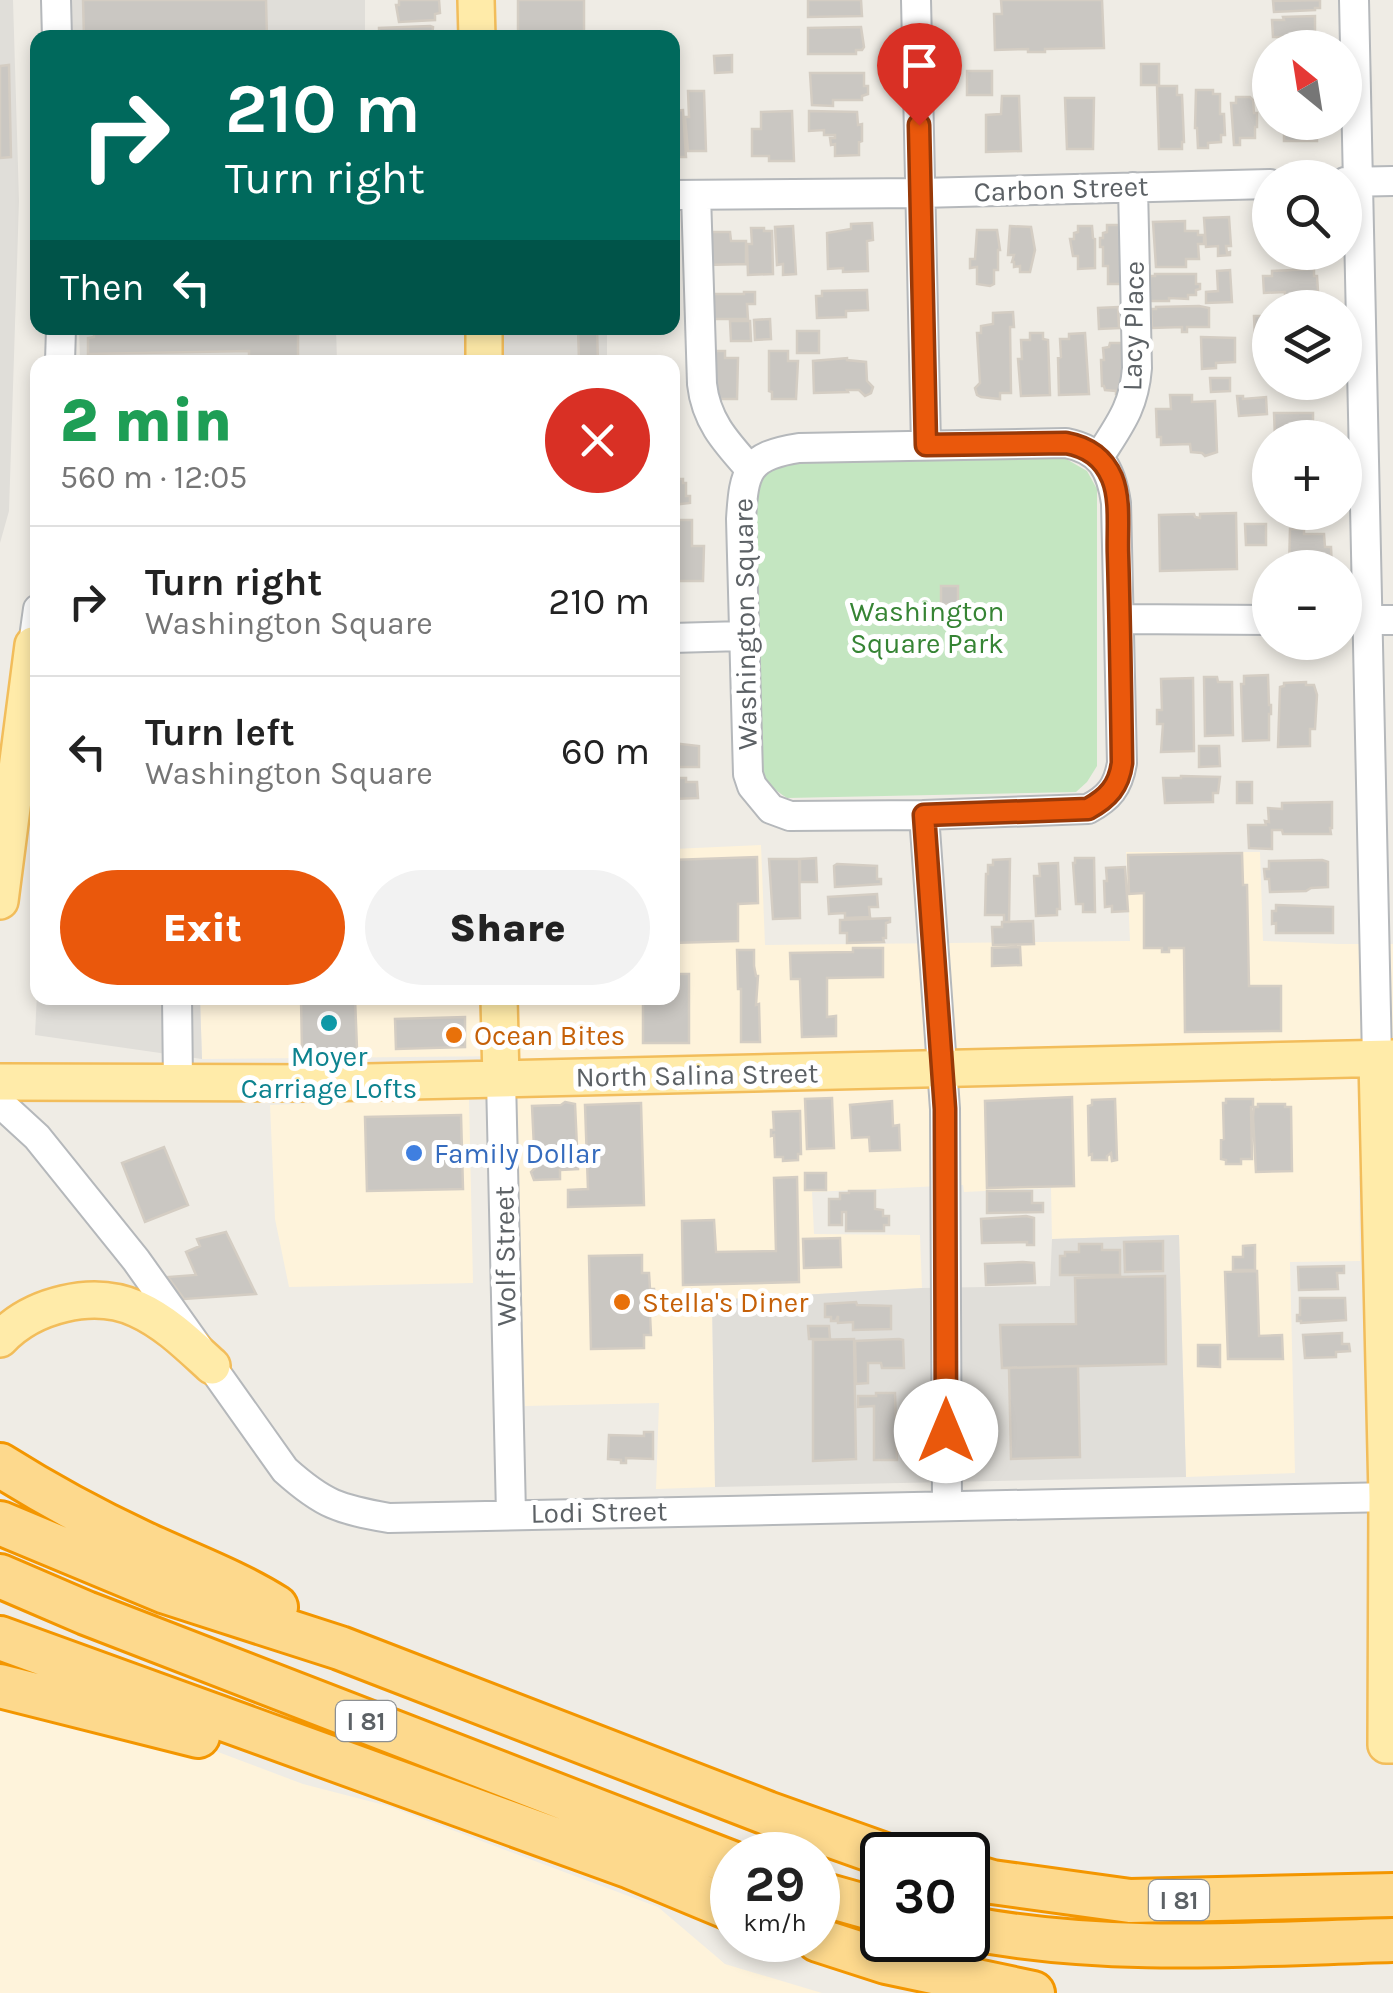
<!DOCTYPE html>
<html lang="en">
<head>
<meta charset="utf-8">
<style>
	:root { --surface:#fff; --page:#f2f2f2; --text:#222; --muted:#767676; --line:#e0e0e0; --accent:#ea580c }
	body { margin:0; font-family:Karla,sans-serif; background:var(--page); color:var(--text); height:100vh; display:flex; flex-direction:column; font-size:38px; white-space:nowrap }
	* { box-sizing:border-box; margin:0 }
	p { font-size:32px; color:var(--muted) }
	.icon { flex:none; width:55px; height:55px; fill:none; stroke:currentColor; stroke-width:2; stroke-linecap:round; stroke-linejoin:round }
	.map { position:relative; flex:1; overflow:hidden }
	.details { position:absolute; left:30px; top:355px; width:650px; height:650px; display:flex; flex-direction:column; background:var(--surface); border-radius:20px; box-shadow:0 5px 15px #0003 }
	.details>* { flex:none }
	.banner { position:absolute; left:30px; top:30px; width:650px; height:305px; border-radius:20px; box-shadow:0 5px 15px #0003; background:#00695c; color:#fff; overflow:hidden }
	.needle { width:65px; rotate:330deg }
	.fabs { position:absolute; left:1252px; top:30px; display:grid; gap:20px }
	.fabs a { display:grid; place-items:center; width:110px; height:110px; border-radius:50%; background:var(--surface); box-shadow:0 5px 15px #0003; font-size:50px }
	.speed { position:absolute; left:710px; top:1832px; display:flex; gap:20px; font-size:50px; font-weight:700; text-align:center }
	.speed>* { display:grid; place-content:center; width:130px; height:130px; border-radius:50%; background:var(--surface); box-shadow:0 5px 15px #0003; line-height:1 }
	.speed small { font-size:25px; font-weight:400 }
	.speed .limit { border:5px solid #111; border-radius:15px; background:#fff; color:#111 }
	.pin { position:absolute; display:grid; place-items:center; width:85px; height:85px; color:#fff; margin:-102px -42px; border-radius:50% 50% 50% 0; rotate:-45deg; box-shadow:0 0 10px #0007 }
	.pin .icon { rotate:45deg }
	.me { position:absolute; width:110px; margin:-55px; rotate:0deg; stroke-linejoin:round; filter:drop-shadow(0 0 8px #0008) }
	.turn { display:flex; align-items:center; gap:35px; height:210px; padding:0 30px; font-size:45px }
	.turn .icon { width:130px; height:130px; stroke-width:2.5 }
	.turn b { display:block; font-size:70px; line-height:85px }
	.then { display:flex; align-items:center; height:95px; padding:0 30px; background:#0003; gap:20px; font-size:38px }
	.round { display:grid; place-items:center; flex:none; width:105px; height:105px; border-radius:52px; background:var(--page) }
	.head { display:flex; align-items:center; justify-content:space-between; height:170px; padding:0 30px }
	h1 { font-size:60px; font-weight:800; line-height:75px; color:#1e9e55 }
	.button { display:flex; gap:20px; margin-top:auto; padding:20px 30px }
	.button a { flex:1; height:115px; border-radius:60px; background:var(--accent); color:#fff; font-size:40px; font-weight:800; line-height:115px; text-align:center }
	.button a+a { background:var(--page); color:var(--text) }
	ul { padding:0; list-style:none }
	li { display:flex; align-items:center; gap:30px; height:150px; padding:0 30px; border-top:2px solid var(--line) }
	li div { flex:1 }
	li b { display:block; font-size:38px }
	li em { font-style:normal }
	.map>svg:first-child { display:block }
	.commercial { fill:#fef3db }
	.industrial { fill:#e0ded9 }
	.green { fill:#c4e6c1 }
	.building { fill:#cac7c2; stroke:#d4cdc3; stroke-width:2.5 }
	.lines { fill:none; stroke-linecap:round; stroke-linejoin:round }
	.minor-casing { stroke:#b5b8bb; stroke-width:32 }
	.major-casing { stroke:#f2bd5b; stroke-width:40 }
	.highway-casing { stroke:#f39600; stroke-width:48 }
	.minor { stroke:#fff; stroke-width:28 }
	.major { stroke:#ffeba9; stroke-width:35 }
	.highway { stroke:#fdd98d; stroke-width:42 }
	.route-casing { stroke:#983908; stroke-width:25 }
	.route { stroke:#ea580c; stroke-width:18 }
	.culture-dot { fill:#0f9aa8; stroke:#fff; stroke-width:4 }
	.food-dot { fill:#e8710a; stroke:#fff; stroke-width:4 }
	.shop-dot { fill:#3f7fe0; stroke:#fff; stroke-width:4 }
	.labels { text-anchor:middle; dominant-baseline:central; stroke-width:10; stroke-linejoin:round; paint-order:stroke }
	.shield { fill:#fff; stroke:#8d9093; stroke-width:2.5 }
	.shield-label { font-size:25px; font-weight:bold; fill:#5c6165 }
	.street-label { font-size:28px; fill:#5c6165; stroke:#fff }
	.park-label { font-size:28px; fill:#368434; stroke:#fff }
	.food-label { font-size:28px; fill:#c56008; stroke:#fff; text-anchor:start }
	.culture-label { font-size:28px; fill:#0d838f; stroke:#fff }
	.shop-label { font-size:28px; fill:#366cbe; stroke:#fff; text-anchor:start }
</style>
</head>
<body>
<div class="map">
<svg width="1393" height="1993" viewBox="0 0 1393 1993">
	<rect width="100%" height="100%" fill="#efece5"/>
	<path class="commercial" d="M761 845 765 945 1130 941 1126 852H1260L1263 941 1339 944H1393V1184L1359 1176 1360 1261 1290 1262 1295 1473 1186 1477 1179 1235 1052 1239 1051 1188 964 1192 963 1185 812 1192 814 1234 920 1235 922 1288 712 1300 715 1487 656 1489 659 1403 525 1406 515 1056 202 1059 200 998H672L673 849Z
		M469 1097 473 1283 289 1287 275 1219 270 1105Z
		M0 1670 303 1784 388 1806 658 1907 725 1964 822 1993H0Z"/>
	<path class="industrial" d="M0 0H13L19 201 9 511 0 543Z
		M68 0H365V37H70Z
		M79 328H336L337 361 448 362H80Z
		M498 328H607V362H499Z
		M37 993 38 998H200L202 1059 35 1035Z
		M1179 1235 1186 1477 715 1487 712 1300 922 1288 1050 1286 1052 1239Z"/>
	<path class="green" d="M1061 456 1087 471 1097 489V766L1087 782 1076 792 787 798C767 784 761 780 758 755L757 485 773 466 795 462Z"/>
	<path class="building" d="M83 0H266L267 38H84Z
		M399 0H439L440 13 435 14V20L399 22 396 5H399Z
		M518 0H584V38L518 36Z
		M808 0H861L862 16 808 17Z
		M1001 0H1102L1104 48 1045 49V52H1028V49L995 50 994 14H1002Z
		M1320 0V8H1315V10L1274 12 1273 1Z
		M1315 16V41L1284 42V37H1273L1272 20H1284L1283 17Z
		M430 26 433 27 432 38H382V34L379 35V28Z
		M861 27 864 47 862 50H856V54H808V28Z
		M732 55V72L715 73 714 56Z
		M1141 64H1159V85H1141Z
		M9 65 11 157 0 158V66Z
		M967 71H992V95H967Z
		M810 73H864V86H868V94L862 96V100H833V106L812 105Z
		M1157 86H1177V95H1182L1184 142H1182V149H1159Z
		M1196 90H1213V94H1220V114H1224L1225 135H1221V142L1208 143V148H1198L1197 128H1195Z
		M688 91H704L706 151H688L685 117H689Z
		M1002 96H1019L1021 151 986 152V115L1001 114Z
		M1236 97H1250L1253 100 1254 113H1257V127H1255V138H1240V145H1234L1231 103H1236Z
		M1065 98H1094L1093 149H1067Z
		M683 110 686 157H672V111Z
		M792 111 794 161H769V156H752V129H761V112Z
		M809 111 857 112 858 125 862 124V141L859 142V155L835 156V144L831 145 830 138H835V135H824V130L809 131Z
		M1284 122H1317V141H1284Z
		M1229 217 1231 246H1226L1227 253 1230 252V255L1218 256V246L1206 247 1204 218Z
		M1185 221V231H1198V235H1204V244H1198L1199 259H1186V267H1156L1153 222Z
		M872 223 873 240 867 241 868 271 843 272V268L828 269 827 233 851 229V224Z
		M1107 225H1122L1124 284H1108V266H1103V247H1100V238H1103V233L1107 232Z
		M793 226 796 274 783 275V264L777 265 775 227Z
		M1010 226 1031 227 1035 250 1030 272H1020V266L1014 267V262H1012L1014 255H1008Z
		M1078 226H1092L1093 238 1095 239V268L1078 269V256H1073L1070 239H1074V233L1078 232Z
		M751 228H764V231H772L773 274 748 275 747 244H752Z
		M977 230H997L1000 250H998V270H994V284L990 286 977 284V267L970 268V259H975Z
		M707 232H730L731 241H746V264L707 265Z
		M1314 269V276H1317L1318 291 1311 292 1312 301H1301V296H1285V292L1264 293 1263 276H1272V271Z
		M1230 270 1232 302 1206 303V292L1218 291 1217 271Z
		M1155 274H1196V284H1200V289L1196 290V295H1188V299L1169 298V301H1150V276H1155Z
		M867 290 868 310 846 311V317L817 318 816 296H822V291Z
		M744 292H755V304H747L748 319H708L707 294H744Z
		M1199 306 1209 308V327H1187V332H1182V327L1152 328 1151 309H1156V307Z
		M1118 307 1119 328 1099 329 1098 308Z
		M1013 312 1014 327H1010L1011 393H1000V399L981 397 977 395 975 388 980 383 977 333H981V326L993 324V313Z
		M1263 314H1270V342H1263V338H1255L1254 316H1263Z
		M770 319 771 339 755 340 754 320Z
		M730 321H750L751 341H731Z
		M94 328H298V362H249V351L88 354V338L94 337Z
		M578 328H597L598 362H523L579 361Z
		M797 331H819V353H797Z
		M1030 333H1043V339L1048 340 1050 395 1021 396 1018 359H1022L1021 340H1030Z
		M1085 333 1089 394 1059 395 1058 358 1061 357 1060 339H1069V334Z
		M1201 337 1235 338V362L1216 363V368L1202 369Z
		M1110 343H1128L1130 394H1116V391L1105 390 1104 386H1102L1101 360H1104L1103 348 1109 347Z
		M711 351H725V358H738L737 399H715Z
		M769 351H788V361H798L796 399H772V392L769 391Z
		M847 358V360L866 362 867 381 873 387 871 393 865 396 859 390H847L848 392 814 393 813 361Z
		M1210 378H1230V391L1211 392Z
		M1170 395H1192V402L1215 401 1217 452 1205 456 1202 453 1191 452 1190 444 1161 445V437H1157L1156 409H1171Z
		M1237 396H1243V399L1266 397 1267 414 1239 416Z
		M1274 413H1313V422H1316V431H1313V438H1275Z
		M672 479H683V483H686V496H690V503L672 505Z
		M1236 513 1237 569 1160 571 1159 515 1194 514 1195 517 1200 518V514Z
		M672 520H692V546H704L703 581H672Z
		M1245 524H1266V545H1246Z
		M1290 529H1304V534H1324L1325 547H1331L1332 568H1289Z
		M941 586H958V604L941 605Z
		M1268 675 1269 705H1271V714H1269V740L1243 741 1241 684H1244V676Z
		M1204 677H1217L1218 682H1232L1233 735 1205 736Z
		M1193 678 1194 751 1161 752 1163 724H1157V710H1162L1161 679Z
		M1306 682V685H1314L1317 695 1315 729H1310V746L1278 747 1280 687 1284 686V683Z
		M672 743 699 746V767H672Z
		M1199 746H1219L1220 766 1199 767Z
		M1181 776 1220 777 1218 793H1213V802L1165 803 1163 778H1181Z
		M672 778H686V782H697L698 798 672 799Z
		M1237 782H1252V803H1237Z
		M1332 802V828H1330L1331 834H1283L1282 830H1272V849L1249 848 1248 825H1266L1265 821 1269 822 1268 808 1282 809V803Z
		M1242 853 1243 885H1247L1249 986H1281V1031L1185 1032 1184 948H1169V952H1162V948H1144V893L1129 894 1128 855Z
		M757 857 758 903 738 904V941L672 943V860Z
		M816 858 817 882H800V859Z
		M1075 858H1094L1095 912H1083V904H1076L1073 863H1075Z
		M769 859H799L800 918 773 919Z
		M1010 859 1009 922H1004V915H985L986 874H988V865H993V860Z
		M1322 860 1328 862V887L1311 888 1306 891 1270 892 1269 879H1265L1264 869H1269V861Z
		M1058 863 1060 909H1057V915L1036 916 1034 876H1040L1039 864Z
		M837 864 877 866V879H881V884L835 887 834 866Z
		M1125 867 1128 911 1112 912V906L1105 907 1104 881H1107L1106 868Z
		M877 894 878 907H869L870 917 845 918V913L829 914 828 897Z
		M1276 905 1333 907V933H1276V923L1272 924V911H1276Z
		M890 918V922L886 923V938H883L884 942 847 943V933H840V920Z
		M1033 921 1034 944 993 945 992 927H1002V922Z
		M1020 947 1021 965 992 966V948Z
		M853 948H883V977L827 978V1017L836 1016V1036L802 1037 800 979H791L790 953 853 952Z
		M737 950H754V966L756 976H758L756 1005 759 1004 760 1042H741V989H738Z
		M672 974H689V1043H643V998H672Z
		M301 998H355L357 1049 302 1050Z
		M465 1017V1047L396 1049 395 1019Z
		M1072 1097 1074 1186 987 1188 985 1101Z
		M832 1098 834 1148 807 1149 805 1099Z
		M1115 1099 1117 1160 1112 1161 1111 1153 1107 1156V1160H1092V1154L1089 1155 1088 1106 1092 1105V1100Z
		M1226 1099H1253V1107H1251L1252 1159H1241V1164H1226V1160L1221 1159V1140L1224 1139 1223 1103H1226Z
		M892 1101 893 1126 899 1125 900 1150 870 1151 869 1137 852 1138 850 1105Z
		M565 1102 575 1104 578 1169 560 1170V1179L534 1180 531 1172 535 1168 532 1106 561 1105Z
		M641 1103 644 1205 568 1207V1190L588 1189 585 1105Z
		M1258 1104H1285V1107H1291L1292 1171 1256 1172 1253 1117 1254 1107H1258Z
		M800 1111 801 1154H798V1160L783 1161V1157H775L774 1135 771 1136V1130H774L773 1112Z
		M461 1115 463 1189 367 1191 365 1117Z
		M164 1147 188 1205 145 1222 122 1163Z
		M805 1173H826V1190H805Z
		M797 1177 799 1282 683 1285 682 1221 714 1220 716 1252 776 1251 774 1178Z
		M849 1191H875V1209L883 1210V1216H889V1225H884V1231H846V1212H842V1225H829V1199H840V1193H849Z
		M987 1191H1032V1203H1043V1212L987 1213Z
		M1026 1216 1034 1218V1245H1027V1242L982 1243 981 1219Z
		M226 1232 256 1294 184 1299 168 1277 196 1275 186 1252 200 1246 197 1239Z
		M840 1238 841 1267 804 1268 803 1239Z
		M1163 1241V1271L1125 1272 1124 1242Z
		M1079 1244H1102V1250H1120V1275H1060V1256H1065V1252H1079Z
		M1255 1245V1270H1233V1257H1243V1246Z
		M642 1255V1273H649L650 1289H654L655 1315H650L651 1335H644V1348L591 1349 589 1256Z
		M1023 1262 1034 1263 1035 1283 986 1285 985 1264Z
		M1344 1266V1273H1337L1338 1289 1299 1290 1298 1267Z
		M1257 1271 1259 1336 1282 1335 1283 1359H1228L1225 1272Z
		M1165 1276 1166 1364 1002 1368 1000 1325 1076 1324 1075 1278Z
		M1300 1298H1345L1346 1320 1301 1323V1321H1297V1315H1300Z
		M856 1302 857 1305 891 1306V1329L853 1330V1322L838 1323V1316L836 1321H831V1317H825V1304Z
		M808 1326H829L830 1339H809Z
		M1342 1333V1344H1349L1350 1351 1336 1352V1357L1305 1358 1303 1335Z
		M854 1339 856 1459 813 1461V1340Z
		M899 1339 903 1340 904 1368H882L881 1363H868V1383L856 1384 855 1341Z
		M1198 1345H1220V1367L1198 1366Z
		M1078 1366 1080 1457 1011 1459 1009 1368Z
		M876 1393H895L897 1460H874V1406L858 1407V1396H876Z
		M644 1432H653V1459L626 1458V1463H621V1460L608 1459 609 1435 644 1436Z"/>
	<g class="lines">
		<g class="minor-casing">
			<path id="minor" d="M56 0 57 38
				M916 0 926 445
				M1354 0 1377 1059
				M1345 182 1393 181
				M672 195 920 193 1270 184
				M696 195 702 384C706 421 726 442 750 469
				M60 362 61 328
				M1066 443C1101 450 1111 469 1116 503L1122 763C1118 787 1109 798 1088 809L924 815 790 816 771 809 752 786 748 774 741 519C744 471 747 456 799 448Z
				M1099 457C1120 424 1134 407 1137 368L1133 187
				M1120 619 1270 620
				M1345 620H1393
				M672 638 743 636
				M33 645 38 609
				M924 815 945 1109 947 1505
				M177 998 178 1082
				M501 1079 511 1514
				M0 1103 37 1137 136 1260 285 1470C324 1505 339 1509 389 1518L1393 1497"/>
		</g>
		<g class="major-casing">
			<path id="major" d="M476 0 477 38
				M484 328V362
				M0 901 33 645
				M499 998 501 1079
				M1377 1059 1387 1497 1386 1745H1393
				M0 1082 323 1083 1393 1058
				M0 1339C32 1305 93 1289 137 1309 166 1322 189 1345 212 1366"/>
		</g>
		<g class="highway-casing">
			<path id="highway" d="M0 1465C46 1494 94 1520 143 1543 188 1564 235 1581 276 1607
				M0 1523 166 1592 340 1648 767 1813 885 1855
				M0 1576 86 1613 732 1863
				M0 1638 631 1867 732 1909
				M0 1686 198 1736
				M968 1875 992 1882 1130 1901 1393 1895
				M818 1893 882 1911
				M968 1928C1107 1955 1252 1944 1393 1940
				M818 1940 886 1962 1033 1993"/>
		</g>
		<use href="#minor" class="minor"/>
		<use href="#major" class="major"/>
		<use href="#highway" class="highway"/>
	</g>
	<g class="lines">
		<g class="route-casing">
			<path id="route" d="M919 125 926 445 1066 443C1088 447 1103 457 1112 478 1121 500 1117 531 1118 555 1120 624 1121 693 1122 763 1119 786 1108 798 1088 809L924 815 945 1109 946 1431"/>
		</g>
		<use href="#route" class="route"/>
	</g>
	<circle class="culture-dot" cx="329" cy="1023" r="10"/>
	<g class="food-dot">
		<circle cx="454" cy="1035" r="10"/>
		<circle cx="622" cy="1302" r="10"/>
	</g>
	<circle class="shop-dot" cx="414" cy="1153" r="10"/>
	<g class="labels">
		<g class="shield">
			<rect x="336" y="1701" width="60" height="40" rx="8"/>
			<rect x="1149" y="1880" width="60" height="40" rx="8"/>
		</g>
		<g class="shield-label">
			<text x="366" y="1721">I 81</text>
			<text x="1179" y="1900">I 81</text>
		</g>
		<g class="street-label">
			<text transform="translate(1061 189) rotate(-2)">Carbon Street</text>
			<text transform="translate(1133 326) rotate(-89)">Lacy Place</text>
			<text transform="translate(745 624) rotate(-91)">Washington Square</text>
			<text transform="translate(697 1075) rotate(-1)">North Salina Street</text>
			<text transform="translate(505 1256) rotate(-91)">Wolf Street</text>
			<text transform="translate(599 1512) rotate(-1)">Lodi Street</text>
		</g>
		<g class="park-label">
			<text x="927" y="611">Washington<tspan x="927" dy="32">Square Park</tspan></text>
		</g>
		<g class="food-label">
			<text x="474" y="1035">Ocean Bites</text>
			<text x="642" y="1302">Stella's Diner</text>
		</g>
		<g class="culture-label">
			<text x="329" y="1056">Moyer<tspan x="329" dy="32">Carriage Lofts</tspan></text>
		</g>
		<g class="shop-label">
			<text x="434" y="1153">Family Dollar</text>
		</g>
	</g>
</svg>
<div class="fabs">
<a><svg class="needle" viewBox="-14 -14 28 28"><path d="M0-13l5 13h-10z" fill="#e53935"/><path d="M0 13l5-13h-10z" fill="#767676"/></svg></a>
<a><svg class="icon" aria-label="search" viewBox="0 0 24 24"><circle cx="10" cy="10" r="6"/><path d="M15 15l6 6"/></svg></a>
<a><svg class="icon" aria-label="layers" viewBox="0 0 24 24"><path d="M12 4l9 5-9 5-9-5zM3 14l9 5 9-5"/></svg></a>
<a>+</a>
<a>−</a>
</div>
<div class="speed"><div>29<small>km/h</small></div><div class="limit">30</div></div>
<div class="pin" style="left:919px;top:125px;background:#d93025"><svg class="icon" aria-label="arrive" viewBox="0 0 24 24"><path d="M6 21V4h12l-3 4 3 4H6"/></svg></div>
<svg class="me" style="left:946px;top:1431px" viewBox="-20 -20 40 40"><circle r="19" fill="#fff"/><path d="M0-13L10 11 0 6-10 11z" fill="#ea580c"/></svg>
<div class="banner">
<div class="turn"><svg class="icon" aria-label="right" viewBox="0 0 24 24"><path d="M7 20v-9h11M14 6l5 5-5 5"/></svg><div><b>210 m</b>Turn right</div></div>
<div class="then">Then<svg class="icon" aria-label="left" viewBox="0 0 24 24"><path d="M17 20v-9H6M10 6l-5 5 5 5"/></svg></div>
</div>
<section class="details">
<div class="head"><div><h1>2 min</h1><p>560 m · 12:05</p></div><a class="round" style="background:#d93025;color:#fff"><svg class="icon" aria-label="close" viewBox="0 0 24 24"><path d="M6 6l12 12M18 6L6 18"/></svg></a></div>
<ul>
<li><svg class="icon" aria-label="right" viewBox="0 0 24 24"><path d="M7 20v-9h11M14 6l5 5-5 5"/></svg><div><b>Turn right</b><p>Washington Square</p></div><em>210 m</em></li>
<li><svg class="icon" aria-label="left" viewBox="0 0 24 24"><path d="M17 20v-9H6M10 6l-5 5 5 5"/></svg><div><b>Turn left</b><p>Washington Square</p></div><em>60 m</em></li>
</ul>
<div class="button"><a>Exit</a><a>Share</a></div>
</section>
</div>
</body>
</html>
